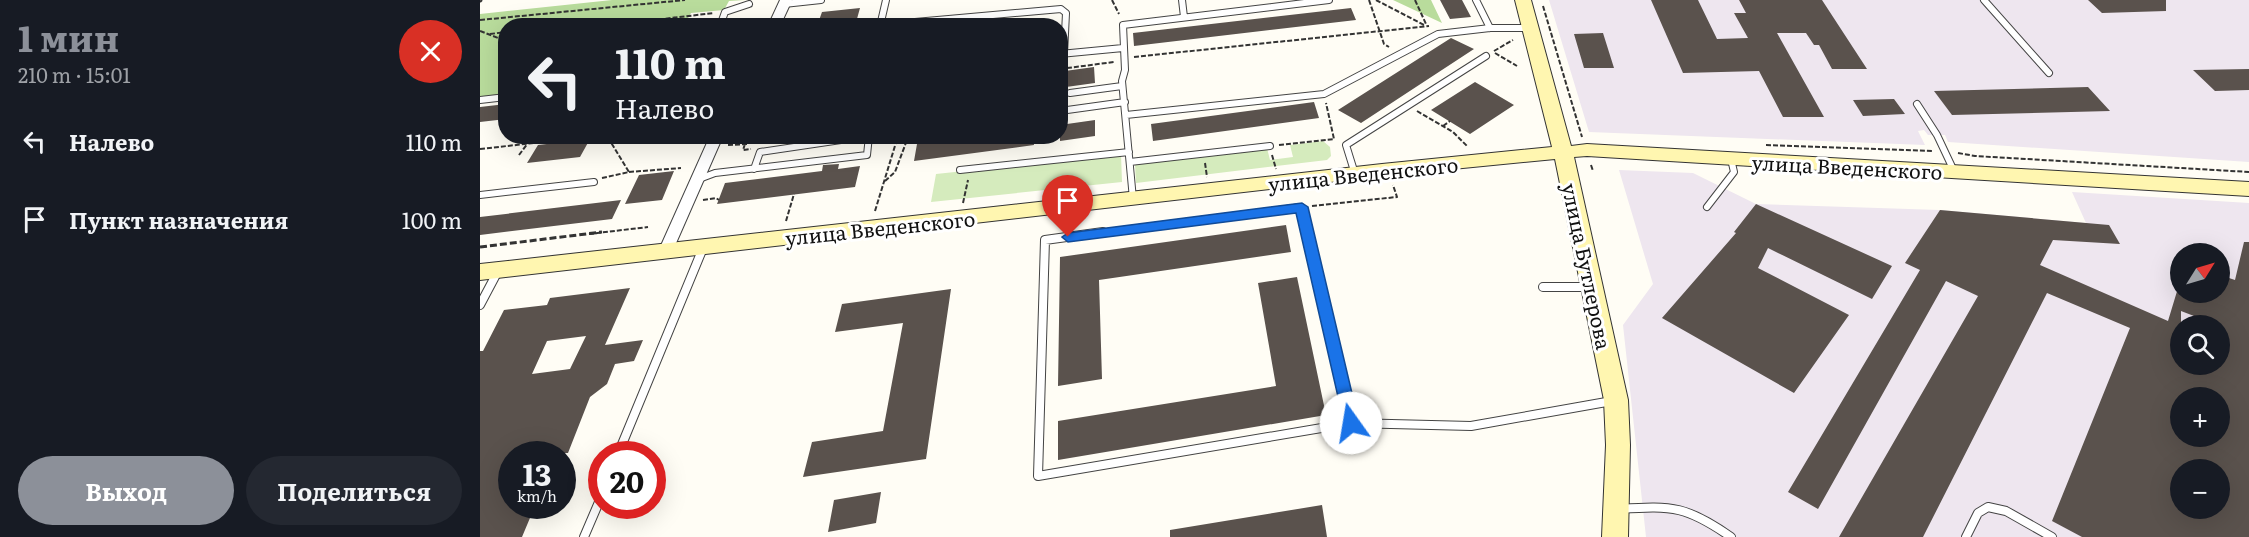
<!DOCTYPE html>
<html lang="ru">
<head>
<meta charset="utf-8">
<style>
	:root { --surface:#171b24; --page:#242831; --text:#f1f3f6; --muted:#9ea1a6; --accent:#8c9099 }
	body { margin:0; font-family:Literata,serif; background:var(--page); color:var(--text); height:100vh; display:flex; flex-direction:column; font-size:22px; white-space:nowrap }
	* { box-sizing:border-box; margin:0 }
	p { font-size:20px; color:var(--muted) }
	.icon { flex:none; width:33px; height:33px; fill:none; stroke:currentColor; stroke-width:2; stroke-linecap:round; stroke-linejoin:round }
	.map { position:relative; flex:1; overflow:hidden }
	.sheet { display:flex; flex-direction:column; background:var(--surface); width:480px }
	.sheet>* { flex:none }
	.top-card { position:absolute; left:18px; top:18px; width:570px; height:126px; border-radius:24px; box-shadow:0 6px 24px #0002; background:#171b24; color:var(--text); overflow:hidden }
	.needle { width:39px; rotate:53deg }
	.buttons { position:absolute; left:1690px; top:243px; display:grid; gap:12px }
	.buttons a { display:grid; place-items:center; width:60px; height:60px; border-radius:50%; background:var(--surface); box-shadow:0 6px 24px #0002; font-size:30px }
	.speed { position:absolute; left:18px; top:441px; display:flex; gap:12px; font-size:30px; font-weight:700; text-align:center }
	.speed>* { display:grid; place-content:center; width:78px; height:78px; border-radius:50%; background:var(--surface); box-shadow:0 6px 24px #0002; line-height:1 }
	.speed small { font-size:15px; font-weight:400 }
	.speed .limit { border:9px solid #d22; background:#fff; color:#111 }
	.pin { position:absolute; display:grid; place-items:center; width:51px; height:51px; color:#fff; margin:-62px -26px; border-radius:50% 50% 50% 0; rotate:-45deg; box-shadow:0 0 6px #0007 }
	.pin .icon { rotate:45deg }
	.me { position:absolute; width:66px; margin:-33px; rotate:347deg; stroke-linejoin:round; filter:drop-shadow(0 0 4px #0008) }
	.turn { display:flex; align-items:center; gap:21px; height:126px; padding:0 18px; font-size:27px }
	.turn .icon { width:78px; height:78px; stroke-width:2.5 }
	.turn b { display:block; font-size:42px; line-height:51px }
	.round { display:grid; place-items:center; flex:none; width:63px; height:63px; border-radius:32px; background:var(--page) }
	.headline { display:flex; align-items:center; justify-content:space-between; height:102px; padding:0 18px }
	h1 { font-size:36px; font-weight:700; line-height:45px; color:var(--accent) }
	.action { display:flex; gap:12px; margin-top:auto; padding:12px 18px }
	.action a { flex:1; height:69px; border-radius:36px; background:var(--accent); color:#fff; font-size:24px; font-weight:700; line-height:69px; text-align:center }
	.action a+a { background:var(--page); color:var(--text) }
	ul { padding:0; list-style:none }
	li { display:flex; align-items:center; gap:18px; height:78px; padding:0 18px }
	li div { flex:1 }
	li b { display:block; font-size:22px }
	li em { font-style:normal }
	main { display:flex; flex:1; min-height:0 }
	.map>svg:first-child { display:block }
	.industrial { fill:#eee6ef; fill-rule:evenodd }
	.green { fill:#d5ebbd }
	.forest { fill:#b9dc9c }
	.building { fill:#5a524d; fill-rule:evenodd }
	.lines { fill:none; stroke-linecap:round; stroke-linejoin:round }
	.lane-far1-casing { stroke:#444; stroke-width:8 }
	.lane-casing { stroke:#444; stroke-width:10 }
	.street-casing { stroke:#444; stroke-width:2 }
	.secondary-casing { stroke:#333; stroke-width:2 }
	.path-far1 { stroke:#333; stroke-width:2; stroke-dasharray:5 2; stroke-linecap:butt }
	.path { stroke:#333; stroke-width:3; stroke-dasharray:7 3; stroke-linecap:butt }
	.lane-far1 { stroke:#fff; stroke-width:6 }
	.lane { stroke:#fff; stroke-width:8 }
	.street { fill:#fff; fill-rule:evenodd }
	.secondary { fill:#fff6b0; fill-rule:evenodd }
	.route { fill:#1a73e8; stroke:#114b97; stroke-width:1.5 }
	.labels { text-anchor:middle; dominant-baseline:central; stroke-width:6; stroke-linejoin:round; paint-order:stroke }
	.street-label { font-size:20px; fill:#111; stroke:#fff }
</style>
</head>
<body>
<main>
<section class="sheet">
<div class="headline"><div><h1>1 мин</h1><p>210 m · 15:01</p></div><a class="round" style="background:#d93025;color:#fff"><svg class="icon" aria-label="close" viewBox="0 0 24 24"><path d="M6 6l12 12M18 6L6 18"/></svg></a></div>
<ul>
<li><svg class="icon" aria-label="left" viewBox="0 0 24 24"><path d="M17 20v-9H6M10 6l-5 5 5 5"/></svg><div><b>Налево</b></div><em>110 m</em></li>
<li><svg class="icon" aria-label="arrive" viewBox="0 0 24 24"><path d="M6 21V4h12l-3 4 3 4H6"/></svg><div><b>Пункт назначения</b></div><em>100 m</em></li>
</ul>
<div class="action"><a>Выход</a><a>Поделиться</a></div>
</section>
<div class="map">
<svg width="1769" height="537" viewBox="0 0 1769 537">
	<rect width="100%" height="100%" fill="#fffdf5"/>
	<path class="industrial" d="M1069 0H1769V162L1468 142 1465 135H1448L1444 130 1438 131 1445 145 1109 132Z
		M1139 170 1213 173 1276 204 1460 210 1606 223 1592 192 1769 203V537H1166L1143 325 1173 284ZM1701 254H1740V292H1701ZM1701 326H1740V364H1701ZM1701 398H1740V436H1701ZM1701 470H1740V508H1701Z"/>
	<path class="green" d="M843 141 850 147 851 156 847 160 656 183 655 164 787 148 790 160 813 157 810 145Z
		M641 154 642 182 451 202 456 174Z"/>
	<path class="forest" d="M132 0H265L249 1 244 10 211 13 204 25 26 26 25 96 0 99V14Z
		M913 0H951L962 23Z"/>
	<path class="building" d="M960 0H982L991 17 970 19Z
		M1171 0H1218L1237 39 1268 38 1254 13H1266L1259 0H1342L1387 69H1352L1339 45H1334L1326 33H1297L1344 117H1303L1279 71 1203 73Z
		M1608 0H1686V11L1622 13Z
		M380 8 375 26H337L342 12Z
		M871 8 876 20 654 46 653 33Z
		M1123 33 1134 68H1104L1094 34Z
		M971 38 994 49 881 123 858 110Z
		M614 67 615 83 586 87 585 71Z
		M1769 69V90L1735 91 1713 70Z
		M995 82 1034 105 990 134 951 110Z
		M1608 87 1630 111 1472 115 1454 91Z
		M1414 99 1425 114 1383 116 1373 100Z
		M834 102 839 118 673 141 671 124Z
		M26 104V119L0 122V107Z
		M615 120V136L580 141V125Z
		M494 136H553L554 145 434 161 437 144Z
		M110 139 100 157 47 163 58 145Z
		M359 164 358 169 380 166 375 187 237 204 245 183 342 171 343 165Z
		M194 171 182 200 145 204 159 175Z
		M141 200 132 219 0 235V217Z
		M1276 204 1412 266 1392 299 1288 248 1278 268 1369 315 1314 393 1182 318 1256 233 1254 232Z
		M1460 210 1629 225 1640 244 1573 240 1560 265 1688 321 1698 288H1701V292H1740V275L1755 280 1764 242H1769V537H1602L1572 521 1650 328 1567 293 1443 537H1359L1498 296 1466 281 1338 509 1308 492 1440 270 1425 263ZM1701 311 1740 326V364H1701ZM1701 398H1740V436H1701ZM1701 470H1740V508H1701Z
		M806 225 811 252 619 280 622 379 578 386 580 257Z
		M817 277 846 415 578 460V421L796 386 778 283Z
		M150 288 125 345 163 340 154 361 135 364 127 384 110 397 88 453 32 454V506H55L42 537H0V351H3L24 310 67 305 70 298ZM106 336 90 369 52 374 67 341Z
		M471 289 446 459 323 477 332 442 403 431 423 323 355 332 362 304Z
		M401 492 396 523 348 532 354 500Z
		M842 505 847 537H690V530Z"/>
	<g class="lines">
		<g class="lane-far1-casing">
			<path id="lane-far1" d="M702 0 704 17
				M996 0 1010 28
				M1504 0 1569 73
				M304 4 341 0
				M240 26 245 12 269 4
				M400 26 406 0
				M427 26 435 22 581 9 586 13 584 54
				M580 54 643 48
				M590 93 642 86
				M0 100 26 97
				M1437 104 1457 135 1474 171
				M580 111 645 102
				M646 115 844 94 958 34 1010 28H1050
				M650 162 790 146
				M274 169 280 152 388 136
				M480 170 649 152
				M875 174 866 145 1006 56
				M219 179 235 173 387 155 389 136
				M0 195 114 182
				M653 199 642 81 645 70 643 25 849 0
				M1227 207 1254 172 1251 159
				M612 234 821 207 827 234"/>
		</g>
		<g class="lane-casing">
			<path id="lane" d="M623 232 565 240 558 476 871 423
				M827 232 871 423
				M1063 287H1109
				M0 305 18 271
				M871 423 991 426 1132 401
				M138 454 223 248
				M1141 509C1193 505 1208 507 1251 537
				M104 537 122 495
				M1486 537 1498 513 1508 507 1526 511 1572 537"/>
		</g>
		<g class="street-casing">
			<path id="street" d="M300 0H312L300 26H288Z
				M230 136H243L193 250 191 254H181L179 250Z"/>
		</g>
		<g class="secondary-casing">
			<path id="secondary" d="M1035 0H1051L1091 146 1107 144 1769 182V196L1107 156 1094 157 1148 400 1150 445 1148 537H1122L1126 445 1124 400 1075 159 902 176 0 280V264L902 164 1072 147Z"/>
		</g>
		<path class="path-far1" d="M632 0 639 14
			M889 0 904 44 909 47
			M896 0 944 25
			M935 0 946 24
			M0 2 2 0
			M1063 6 1102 137
			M0 20 205 0
			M123 26 234 13
			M188 26 195 17
			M0 31 26 41
			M10 34 26 32
			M1014 51 1033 40
			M1015 53 1037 66
			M654 57 949 26
			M580 69 634 62
			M937 111 973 132 988 147
			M963 126 970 121
			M144 136H168
			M67 140 82 136
			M265 144 263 150 271 149
			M248 145 269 144
			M799 145 854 139 846 103
			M1286 145 1453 151
			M0 149 117 136
			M1478 153 1495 156 1769 172
			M39 155 48 143
			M792 155 796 169
			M725 163 727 177
			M1111 165 1113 171
			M149 172 201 168
			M122 178 149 172 127 136
			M405 181 415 172 427 140 434 136
			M223 200 236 198 239 200
			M483 203 488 180
			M832 206 917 197 913 185
			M395 211 418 136
			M306 221 314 194
			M109 234 168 227"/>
		<path class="path" d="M0 247 122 232"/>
		<use href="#lane-far1" class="lane-far1"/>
		<use href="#lane" class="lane"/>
		<use href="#street" class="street"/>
		<use href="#secondary" class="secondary"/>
	</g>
	<path class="route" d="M822 203 828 207 879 423 877 427 871 429 866 427 864 423 816 213 588 242 582 237 588 233Z"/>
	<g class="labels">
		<g class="street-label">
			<text transform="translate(1367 166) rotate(3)">улица Введенского</text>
			<text transform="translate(883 173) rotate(-6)">улица Введенского</text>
			<text transform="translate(400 227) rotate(-6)">улица Введенского</text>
			<text transform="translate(1108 266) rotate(78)">улица Бутлерова</text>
		</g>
	</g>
</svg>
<div class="buttons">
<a><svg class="needle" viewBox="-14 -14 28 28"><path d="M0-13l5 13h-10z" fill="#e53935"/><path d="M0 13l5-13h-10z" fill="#9ea1a6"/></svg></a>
<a><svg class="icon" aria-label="search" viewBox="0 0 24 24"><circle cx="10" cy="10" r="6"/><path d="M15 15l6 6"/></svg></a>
<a>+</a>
<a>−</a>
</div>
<div class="speed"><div>13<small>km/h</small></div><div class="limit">20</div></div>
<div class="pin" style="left:588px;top:237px;background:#d93025"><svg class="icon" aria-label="arrive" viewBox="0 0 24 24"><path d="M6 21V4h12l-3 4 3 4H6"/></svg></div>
<svg class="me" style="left:871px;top:423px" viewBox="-20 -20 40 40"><circle r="19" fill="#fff"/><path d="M0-13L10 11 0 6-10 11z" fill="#1a73e8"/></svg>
<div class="top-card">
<div class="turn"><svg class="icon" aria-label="left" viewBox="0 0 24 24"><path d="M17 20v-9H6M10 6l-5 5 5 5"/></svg><div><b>110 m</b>Налево</div></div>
</div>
</div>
</main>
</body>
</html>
